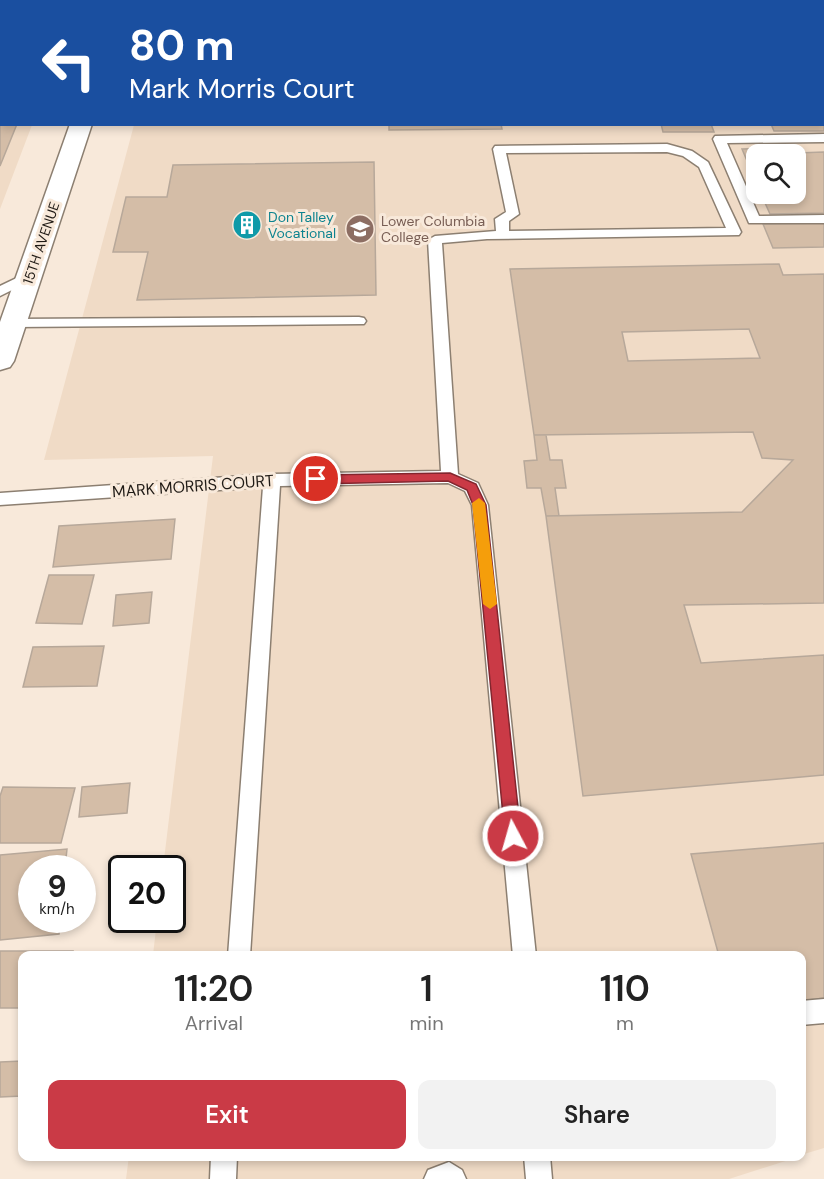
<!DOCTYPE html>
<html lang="en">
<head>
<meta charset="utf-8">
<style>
	:root { --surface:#fff; --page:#f2f2f2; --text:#222; --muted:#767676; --accent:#ca3a46 }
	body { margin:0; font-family:"DM Sans",sans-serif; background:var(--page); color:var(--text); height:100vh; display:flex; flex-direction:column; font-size:22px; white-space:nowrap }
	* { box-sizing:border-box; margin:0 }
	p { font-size:20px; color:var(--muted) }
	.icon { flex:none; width:33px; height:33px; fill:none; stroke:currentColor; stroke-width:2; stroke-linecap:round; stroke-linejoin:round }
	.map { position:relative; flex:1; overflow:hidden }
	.side { position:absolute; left:18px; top:951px; width:788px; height:210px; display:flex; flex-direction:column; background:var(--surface); border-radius:12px; box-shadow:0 3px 9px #0003 }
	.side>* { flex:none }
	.guide { position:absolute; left:0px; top:0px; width:825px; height:126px; box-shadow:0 3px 9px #0003; background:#1a4fa0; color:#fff; overflow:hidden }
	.fabs { position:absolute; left:746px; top:144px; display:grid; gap:12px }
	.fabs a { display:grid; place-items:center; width:60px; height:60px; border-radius:12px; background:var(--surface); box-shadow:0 3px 9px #0003; font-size:30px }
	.speed { position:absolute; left:18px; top:855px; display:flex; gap:12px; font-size:30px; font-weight:700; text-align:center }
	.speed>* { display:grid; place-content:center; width:78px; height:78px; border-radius:50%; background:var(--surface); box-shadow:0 3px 9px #0003; line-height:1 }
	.speed small { font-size:15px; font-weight:400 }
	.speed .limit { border:3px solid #111; border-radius:9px; background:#fff; color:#111 }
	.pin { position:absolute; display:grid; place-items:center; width:51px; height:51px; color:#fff; margin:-26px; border:3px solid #fff; border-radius:50%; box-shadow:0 2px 6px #0007 }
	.me { position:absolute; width:66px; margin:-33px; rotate:354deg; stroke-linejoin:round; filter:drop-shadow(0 0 4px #0008) }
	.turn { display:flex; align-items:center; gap:21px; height:126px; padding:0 30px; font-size:27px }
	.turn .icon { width:78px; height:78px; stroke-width:2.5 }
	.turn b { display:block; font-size:42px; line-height:51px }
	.eta { display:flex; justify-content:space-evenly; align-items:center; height:102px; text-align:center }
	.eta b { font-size:36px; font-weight:600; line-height:42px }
	.cta { display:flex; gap:12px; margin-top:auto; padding:12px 30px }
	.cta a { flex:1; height:69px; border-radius:12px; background:var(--accent); color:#fff; font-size:24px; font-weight:600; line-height:69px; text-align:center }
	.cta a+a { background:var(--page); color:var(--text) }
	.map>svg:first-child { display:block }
	.built { fill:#f0dbc6; fill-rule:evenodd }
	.building { fill:#d4bda7; stroke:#b7a89a; stroke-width:1.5; fill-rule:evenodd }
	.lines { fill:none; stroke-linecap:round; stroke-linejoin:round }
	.lane-casing { stroke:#8c7f71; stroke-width:3 }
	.secondary-casing { stroke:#8c7f71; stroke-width:3 }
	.primary-casing { stroke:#8c7f71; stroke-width:3 }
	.lane { fill:#fff; fill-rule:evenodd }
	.secondary { fill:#fff; fill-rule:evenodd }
	.primary { fill:#fff; fill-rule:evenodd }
	.route { fill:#ca3a46; stroke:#83262e; stroke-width:1.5 }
	.slow { fill:#f59e0b }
	.labels { text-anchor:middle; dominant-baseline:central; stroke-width:6; stroke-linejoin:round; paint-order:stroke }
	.far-culture-label { font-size:14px; fill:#0d838f; stroke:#f8e9da; text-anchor:start }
	.far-education-label { font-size:14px; fill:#785e54; stroke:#f8e9da; text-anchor:start }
	.far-street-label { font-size:14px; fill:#201b16; stroke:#f8e9da }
	.street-label { font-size:16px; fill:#201b16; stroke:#f8e9da }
</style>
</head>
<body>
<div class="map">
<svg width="824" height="1179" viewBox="0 0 824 1179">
	<rect width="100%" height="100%" fill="#f8e9da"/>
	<path class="built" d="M167 0H824V1148L801 1155V956L153 955 157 920H172V868H163L213 456 44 460 134 125 824 124V2ZM756 154H795V194H756Z
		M0 4 2 124 32 125 0 209Z
		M129 1156 798 1157 729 1179H126Z"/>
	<path class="building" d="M687 0H824V19V2Z
		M824 66V131H774L771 124H824Z
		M0 119 2 124H17L0 166Z
		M389 124H501L502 129 389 130Z
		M661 124H711L714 132H663Z
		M795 148 797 153 824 152V213L770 214 761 194H795V154H756V182L742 149Z
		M374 162 376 295 137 300 148 252H113L126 197H167L173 165Z
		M824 223V247L773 248 763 224Z
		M779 264 783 275 824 274V603L684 605 701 663 824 655V775L583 796 546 516 742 512 793 460 762 458 753 432 534 435 510 269ZM749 329 760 358 628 361 622 332Z
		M534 435H546L550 460H562L566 488H555L559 516H546L541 488H527L524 461 537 460Z
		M175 519 171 559 53 567 59 526Z
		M49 575H94L82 624 36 623Z
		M152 592 149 623 113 626 116 595Z
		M104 646 97 686 23 687 33 647Z
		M130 783 127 813 79 817 82 787Z
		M3 787 75 788 61 843H0V796Z
		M824 843V998L801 1001V956H719L691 854Z
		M67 849 65 868H32V920H60L59 934 0 940V855Z
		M0 951H73L72 956H22V1008H0Z
		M22 1061V1096L0 1097V1062Z"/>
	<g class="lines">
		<g class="lane-casing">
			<path id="lane" d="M0 95H2V101H0Z
				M824 134V142L727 143 759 216 824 215V223H749L713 139 715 136Z
				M667 144 692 151 708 162 741 232 739 235 487 239 442 243 458 474 478 483 488 505 536 956H513L472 505 465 491 448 483 280 486 250 956H228L263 487 0 505V493L272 474 441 471 428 240 435 236 496 231 495 219 506 212 493 149 495 146ZM667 152 683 156 699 167 726 228 509 231V221L519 214 506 153Z
				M29 272 36 276 34 279 0 296V286Z
				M359 317 364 318 366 321 364 324 14 327 7 323 14 319Z
				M824 999V1023L801 1025V1001Z
				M211 1156H237L236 1179H210Z
				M524 1156H550L552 1179H526Z
				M449 1162 462 1170 466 1179H424L428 1170Z"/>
		</g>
		<g class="secondary-casing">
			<path id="secondary" d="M21 0H41L42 2H22Z"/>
		</g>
		<g class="primary-casing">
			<path id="primary" d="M113 0H131V2H113Z
				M70 124H92L14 361 10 367 0 370V322Z"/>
		</g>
		<use href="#lane" class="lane"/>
		<use href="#secondary" class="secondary"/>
		<use href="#primary" class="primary"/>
	</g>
	<path class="route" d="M450 473 476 484 486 505 521 836 519 841 513 843 507 841 505 836 473 505 467 490 448 481 316 484 310 479 316 475Z"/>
	<path class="slow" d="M479 498 485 503 497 604 490 609 483 604 472 503Z"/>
	<defs>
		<g id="building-disc" transform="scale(1.5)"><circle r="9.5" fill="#0f9aa8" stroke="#f8e9da"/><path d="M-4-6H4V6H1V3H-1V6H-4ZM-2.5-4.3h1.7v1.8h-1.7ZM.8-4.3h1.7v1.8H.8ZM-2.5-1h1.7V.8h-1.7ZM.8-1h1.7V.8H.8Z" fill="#fff"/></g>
		<g id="university-disc" transform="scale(1.5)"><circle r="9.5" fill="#8d6e63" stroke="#f8e9da"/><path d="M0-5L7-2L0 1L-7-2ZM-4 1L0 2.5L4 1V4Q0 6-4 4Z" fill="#fff"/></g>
	</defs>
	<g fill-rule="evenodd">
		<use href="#building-disc" x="247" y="225"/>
		<use href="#university-disc" x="360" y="229"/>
	</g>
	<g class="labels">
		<g class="far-culture-label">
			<text x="268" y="217">Don Talley<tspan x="268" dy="16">Vocational</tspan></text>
		</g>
		<g class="far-education-label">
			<text x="381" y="221">Lower Columbia<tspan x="381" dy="16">College</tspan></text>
		</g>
		<g class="far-street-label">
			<text transform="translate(41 243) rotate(-71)">15TH AVENUE</text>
		</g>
		<g class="street-label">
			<text transform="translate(193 486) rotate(-4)">MARK MORRIS COURT</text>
		</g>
	</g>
</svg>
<div class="fabs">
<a><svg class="icon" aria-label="search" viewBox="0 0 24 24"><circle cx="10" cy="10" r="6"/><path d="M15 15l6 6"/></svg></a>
</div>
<div class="speed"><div>9<small>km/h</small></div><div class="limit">20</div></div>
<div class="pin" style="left:316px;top:479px;background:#d93025"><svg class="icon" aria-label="arrive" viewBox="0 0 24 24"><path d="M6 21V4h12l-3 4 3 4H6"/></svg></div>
<svg class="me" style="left:513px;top:836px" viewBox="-20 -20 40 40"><circle r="17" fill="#ca3a46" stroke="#fff" stroke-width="3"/><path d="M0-11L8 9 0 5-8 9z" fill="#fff"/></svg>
<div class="guide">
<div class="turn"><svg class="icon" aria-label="left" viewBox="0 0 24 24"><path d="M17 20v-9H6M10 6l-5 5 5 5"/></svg><div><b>80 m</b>Mark Morris Court</div></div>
</div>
<section class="side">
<div class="eta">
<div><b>11:20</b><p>Arrival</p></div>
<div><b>1</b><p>min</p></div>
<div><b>110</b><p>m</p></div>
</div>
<div class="cta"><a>Exit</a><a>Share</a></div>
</section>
</div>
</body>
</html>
